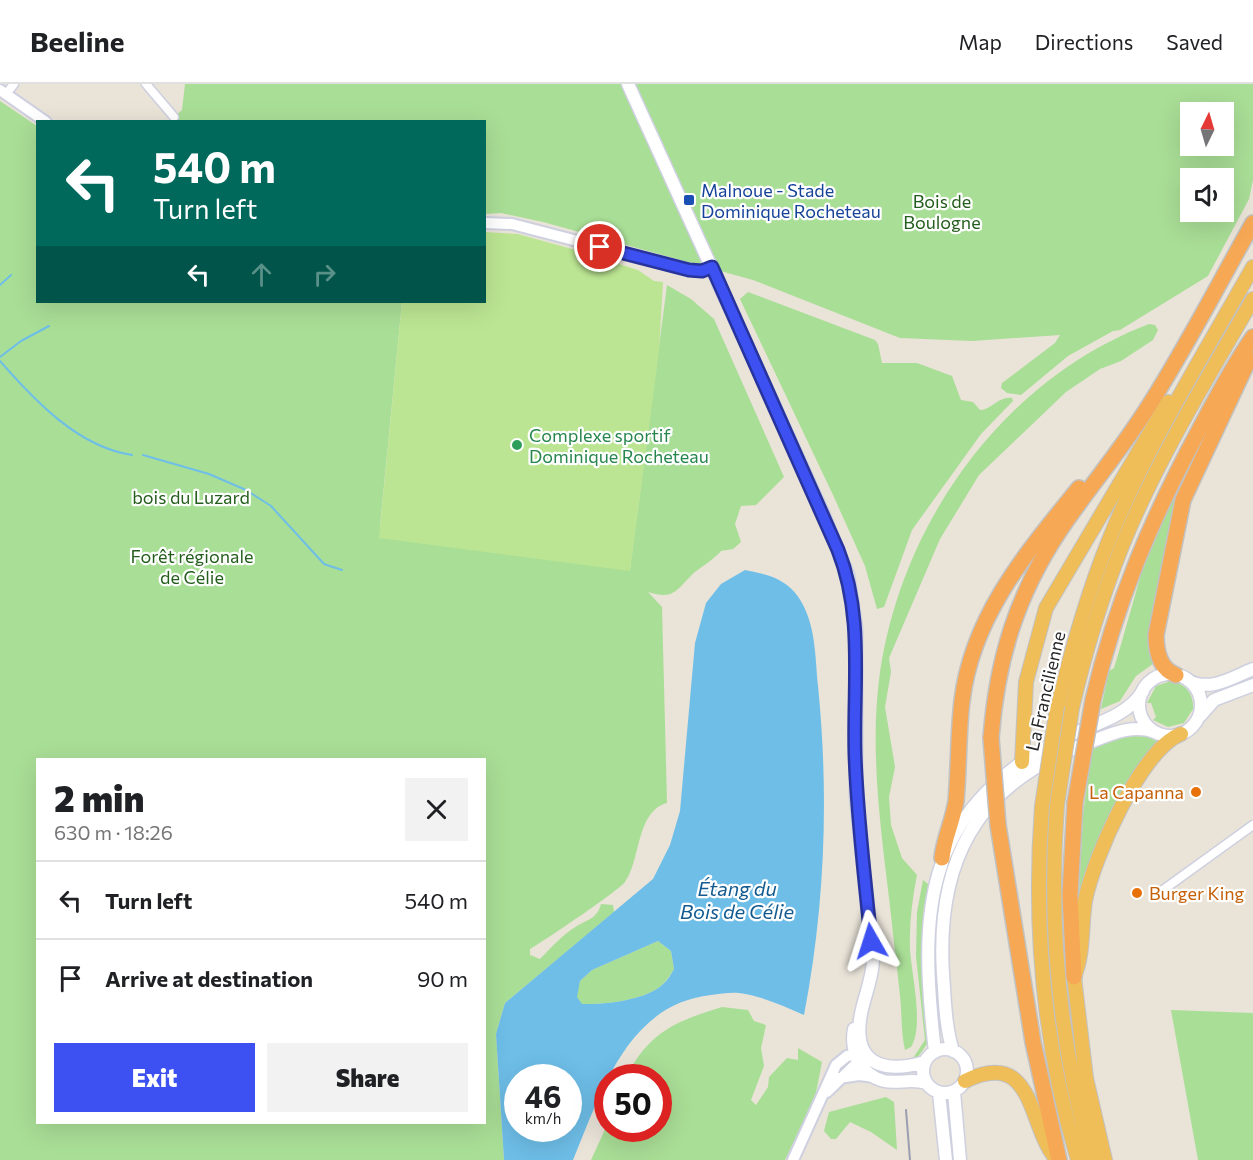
<!DOCTYPE html>
<html lang="en">
<head>
<meta charset="utf-8">
<style>
	:root { --surface:#fff; --page:#f2f2f2; --text:#202124; --muted:#757577; --line:#e0e0e0; --accent:#3d50f1 }
	body { margin:0; font-family:Commissioner,sans-serif; background:var(--page); color:var(--text); height:100vh; display:flex; flex-direction:column; font-size:22px; white-space:nowrap }
	* { box-sizing:border-box; margin:0 }
	p { font-size:20px; color:var(--muted) }
	.icon { flex:none; width:33px; height:33px; fill:none; stroke:currentColor; stroke-width:2; stroke-linecap:round; stroke-linejoin:round }
	.map { position:relative; flex:1; overflow:hidden }
	.side { position:absolute; left:36px; top:674px; width:450px; height:366px; display:flex; flex-direction:column; background:var(--surface); border-radius:0px; box-shadow:0 6px 24px #0002 }
	.side>* { flex:none }
	.hud { position:absolute; left:36px; top:36px; width:450px; height:183px; border-radius:0px; box-shadow:0 6px 24px #0002; background:#00695c; color:#fff; overflow:hidden }
	.needle { width:39px; rotate:5deg }
	.tools { position:absolute; left:1180px; top:18px; display:grid; gap:12px }
	.tools a { display:grid; place-items:center; width:54px; height:54px; border-radius:0px; background:var(--surface); box-shadow:0 6px 24px #0002; font-size:30px }
	.speed { position:absolute; left:504px; top:980px; display:flex; gap:12px; font-size:30px; font-weight:700; text-align:center }
	.speed>* { display:grid; place-content:center; width:78px; height:78px; border-radius:50%; background:var(--surface); box-shadow:0 6px 24px #0002; line-height:1 }
	.speed small { font-size:15px; font-weight:400 }
	.speed .limit { border:9px solid #d22; background:#fff; color:#111 }
	.pin { position:absolute; display:grid; place-items:center; width:51px; height:51px; color:#fff; margin:-26px; border:3px solid #fff; border-radius:50%; box-shadow:0 2px 6px #0007 }
	.me { position:absolute; width:66px; margin:-33px; rotate:354deg; stroke-linejoin:round; filter:drop-shadow(0 0 4px #0008) }
	.turn { display:flex; align-items:center; gap:21px; height:126px; padding:0 18px; font-size:27px }
	.turn .icon { width:78px; height:78px; stroke-width:2.5 }
	.turn b { display:block; font-size:42px; line-height:51px }
	.lanes { display:flex; align-items:center; height:57px; padding:0 18px; background:#0003; justify-content:center; gap:30px; direction:ltr }
	.lanes .off { opacity:.35 }
	.round { display:grid; place-items:center; flex:none; width:63px; height:63px; border-radius:0px; background:var(--page) }
	.overview { display:flex; align-items:center; justify-content:space-between; height:102px; padding:0 18px }
	h1 { font-size:36px; font-weight:800; line-height:45px }
	.button { display:flex; gap:12px; margin-top:auto; padding:12px 18px }
	.button a { flex:1; height:69px; border-radius:0px; background:var(--accent); color:#fff; font-size:24px; font-weight:800; line-height:69px; text-align:center }
	.button a+a { background:var(--page); color:var(--text) }
	ul { padding:0; list-style:none }
	li { display:flex; align-items:center; gap:18px; height:78px; padding:0 18px; border-top:2px solid var(--line) }
	li div { flex:1 }
	li b { display:block; font-size:22px }
	li em { font-style:normal }
	header { display:flex; align-items:center; gap:36px; box-sizing:border-box; height:84px; padding:0 30px; background:var(--surface); border-bottom:2px solid var(--line) }
	header strong { font-size:28px }
	nav { display:flex; gap:33px; margin-inline-start:auto; font-size:21px }
	.map>svg:first-child { display:block }
	.green { fill:#a9de96; fill-rule:evenodd }
	.pitch { fill:#bbe592 }
	.water { fill:#6ebee8; fill-rule:evenodd }
	.lines { fill:none; stroke-linecap:round; stroke-linejoin:round }
	.stream { stroke:#6ebee8; stroke-width:2 }
	.minor-casing { stroke:#ced0df; stroke-width:11 }
	.tertiary-casing { stroke:#ced0df; stroke-width:14 }
	.secondary-casing { stroke:#ced0df; stroke-width:15 }
	.trunk-casing { stroke:#c2c2c2; stroke-width:16 }
	.motorway-casing { stroke:#c2c2c2; stroke-width:18 }
	.minor { stroke:#fff; stroke-width:8 }
	.tertiary { stroke:#fff; stroke-width:10 }
	.secondary { stroke:#fff; stroke-width:12 }
	.trunk { stroke:#f0be59; stroke-width:14 }
	.motorway { stroke:#f6a855; stroke-width:15 }
	.rail { stroke:#9c9db0; stroke-width:2 }
	.trunk-bridge-casing { stroke:#c2c2c2; stroke-width:16; stroke-linecap:butt }
	.motorway-bridge-casing { stroke:#c2c2c2; stroke-width:18; stroke-linecap:butt }
	.trunk-bridge { stroke:#f0be59; stroke-width:14 }
	.motorway-bridge { stroke:#f6a855; stroke-width:15 }
	.route-casing { stroke:#28349d; stroke-width:15 }
	.route { stroke:#3d50f1; stroke-width:10 }
	.transit-dot { fill:#1a4fb4; stroke:#fff; stroke-width:2 }
	.leisure-dot { fill:#2e9e5b; stroke:#fff; stroke-width:2 }
	.food-dot { fill:#e8710a; stroke:#fff; stroke-width:2 }
	.labels { text-anchor:middle; dominant-baseline:central; stroke-width:4.5; stroke-linejoin:round; paint-order:stroke }
	.transit-label { font-size:18px; fill:#164399; stroke:#fff; text-anchor:start }
	.park-label { font-size:18px; fill:#245e1c; stroke:#fff }
	.leisure-label { font-size:18px; fill:#27864d; stroke:#fff; text-anchor:start }
	.street-label { font-size:18px; fill:#262626; stroke:#fff }
	.food-label { font-size:18px; fill:#c56008; stroke:#fff; text-anchor:end }
	.water-label { font-size:20px; font-style:italic; fill:#125a8f; stroke:#fff }
</style>
</head>
<body>
<header>
<strong>Beeline</strong>
<nav><a>Map</a><a>Directions</a><a>Saved</a></nav>
</header>
<div class="map">
<svg width="1253" height="1076" viewBox="0 0 1253 1076">
	<rect width="100%" height="100%" fill="#e9e3d8"/>
	<path class="green" d="M185 0H1253V96L1249 115 1208 192 1120 246 1113 247 1068 272 1021 311 1007 309 1001 304 1002 299 1055 259 1060 251 972 257 900 254 753 196 543 138 501 129 485 130 484 38H178L174 33 182 26ZM1191 28H1224V62H1191ZM1191 94H1224V128H1191Z
		M0 17 37 42 38 218H402L380 442 630 486 667 201 691 215 714 235 784 393 756 421 741 422 735 440 741 458 733 465 721 467C713 476 704 481 695 488 677 504 676 517 648 508L662 523 667 719C636 727 641 776 625 798 618 807 544 857 530 865V871L540 875C551 864 563 850 577 842 588 835 597 835 601 820L613 821 614 828 505 919 496 950 504 1076H0ZM38 675H484V1038H38Z
		M748 208 875 256 878 260 882 279H917L952 292 961 316 973 318 980 326C992 326 998 312 1012 314L1013 317 981 350 912 446 884 523 877 525 865 482 833 411 740 215Z
		M1149 240 1155 241 1158 246 1153 256 1121 277 1100 285 1066 308 979 391 940 455 889 574 891 588 885 623 895 683 889 713 891 741 902 774 917 791C912 816 909 841 910 866 912 893 924 942 911 963L905 966C901 950 902 929 900 912 897 882 893 852 890 822 881 747 870 670 879 596 899 441 1002 296 1149 240Z
		M1191 381 1157 577 1136 592 1120 617 1101 625 1109 587 1114 584 1120 564 1142 487 1171 419Z
		M1171 597C1186 600 1194 610 1193 625L1184 639 1168 643 1153 636 1156 633 1151 619H1147L1156 602Z
		M1133 649 1158 656 1130 699 1079 808 1083 730 1093 662Z
		M972 737C928 811 936 863 943 945H938L932 842 949 766Z
		M923 796 928 800 922 868 929 957 918 973 911 977 925 956 916 872 917 828Z
		M658 857 671 867 674 885C671 890 667 896 663 900 648 916 603 921 582 920L576 913 580 897 592 886Z
		M722 923 748 926 754 937 766 941 761 964 764 982 751 1016 756 1021 768 1003 769 993 787 974 798 976V964L822 978 815 1014 785 1076H591L607 1041 608 1044H658V993H626C649 948 676 937 722 923Z
		M1171 926 1253 929V1076H1198Z
		M886 1013 894 1018 897 1066 871 1048 850 1038 836 1055H831L824 1047 829 1028Z"/>
	<path class="pitch" d="M485 148 518 150 572 165 638 186 654 197 663 198 659 267 630 487 379 454 402 218H484Z"/>
	<path class="water" d="M745 486C766 490 786 494 799 514 816 540 815 572 818 602 829 712 825 822 804 931 783 922 762 912 739 909 730 908 720 910 711 911 627 920 601 1009 573 1076H504L496 950 505 919 653 795 670 761 680 727 695 559 706 519 721 500ZM658 857 671 867 674 885C671 890 668 896 663 900 648 916 603 921 582 920L577 913 580 897 592 886ZM518 993H568V1044H518Z"/>
	<g class="lines">
		<path class="stream" d="M0 201 11 191
			M0 273 21 257 49 242
			M0 277C34 316 78 363 132 371
			M143 371 209 390 246 406 271 422 324 480 342 486"/>
		<g class="minor-casing">
			<path id="minor" d="M146 0 174 33
				M6 10 14 0
				M1163 806 1253 741"/>
		</g>
		<g class="tertiary-casing">
			<path id="tertiary" d="M0 6 46 38
				M484 139 512 140 689 186 702 187 712 183
				M839 994 859 991 875 993
				M827 1008 865 971
				M793 1076 836 981 847 972 862 970"/>
		</g>
		<g class="secondary-casing">
			<path id="secondary" d="M628 0 823 429 848 491 856 544V712L873 876C872 899 862 917 860 936 854 983 888 989 925 978
				M1139 621a31 31 0 1 1 62 0a31 31 0 1 1-62 0Z
				M1189 597C1211 608 1233 593 1253 585
				M1200 632 1214 616 1253 601
				M854 945C850 967 860 991 884 997 898 1000 912 994 926 999
				M923 987a22 22 0 1 1 44 0a22 22 0 1 1-44 0Z
				M953 967C945 942 945 915 943 890 936 779 975 701 1083 661 1107 652 1133 638 1157 649
				M935 968C919 829 921 730 1057 657 1085 642 1125 636 1143 607
				M954 1008 960 1076
				M939 1009 946 1076"/>
		</g>
		<g class="trunk-casing">
			<path id="trunk" d="M1072 624C1085 568 1101 515 1122 462 1157 376 1207 295 1253 215
				M1056 630C1070 571 1086 513 1109 456 1147 361 1203 272 1253 183
				M1022 678 1026 598 1046 524 1168 318
				M1057 721C1048 842 1059 959 1092 1076
				M1042 722C1033 842 1043 960 1078 1076
				M965 997C1036 963 1027 1042 1057 1076
				M1105 1076 1086 994 1074 893C1084 869 1081 842 1085 817 1093 775 1141 665 1181 650"/>
		</g>
		<g class="motorway-casing">
			<path id="motorway" d="M1176 591C1160 585 1156 568 1156 551L1183 416 1249 275
				M1093 616C1116 518 1151 436 1198 348 1215 316 1232 283 1253 253
				M991 654C997 576 1016 512 1060 446 1089 403 1123 364 1150 320 1187 262 1219 199 1253 139
				M998 741 1033 958 1059 1076
				M942 774C944 754 953 737 956 717 959 684 958 650 962 617 972 532 1027 468 1079 404
				M1074 893 1070 811 1075 719"/>
		</g>
		<use href="#minor" class="minor"/>
		<use href="#tertiary" class="tertiary"/>
		<use href="#secondary" class="secondary"/>
		<use href="#trunk" class="trunk"/>
		<use href="#motorway" class="motorway"/>
		<path class="rail" d="M906 1026 910 1076"/>
		<g class="trunk-bridge-casing">
			<path id="trunk-bridge" d="M1057 721 1072 624
				M1042 722 1056 630"/>
		</g>
		<g class="motorway-bridge-casing">
			<path id="motorway-bridge" d="M991 654 998 741
				M1075 719 1093 616"/>
		</g>
		<use href="#trunk-bridge" class="trunk-bridge"/>
		<use href="#motorway-bridge" class="motorway-bridge"/>
	</g>
	<g class="lines">
		<g class="route-casing">
			<path id="route" d="M600 163 689 186 702 187 712 183 838 466C864 532 853 600 855 670 857 732 865 794 871 857"/>
		</g>
		<use href="#route" class="route"/>
	</g>
	<rect class="transit-dot" x="683" y="110" width="12" height="12" rx="3"/>
	<circle class="leisure-dot" cx="517" cy="361" r="6"/>
	<g class="food-dot">
		<circle cx="1196" cy="708" r="6"/>
		<circle cx="1137" cy="809" r="6"/>
	</g>
	<g class="labels">
		<g class="transit-label">
			<text x="701" y="106">Malnoue - Stade<tspan x="701" dy="21">Dominique Rocheteau</tspan></text>
		</g>
		<g class="park-label">
			<text x="942" y="117">Bois de<tspan x="942" dy="21">Boulogne</tspan></text>
			<text x="191" y="413">bois du Luzard</text>
			<text x="192" y="472">Forêt régionale<tspan x="192" dy="21">de Célie</tspan></text>
		</g>
		<g class="leisure-label">
			<text x="529" y="351">Complexe sportif<tspan x="529" dy="21">Dominique Rocheteau</tspan></text>
		</g>
		<g class="street-label">
			<text transform="translate(1045 607) rotate(-77)">La Francilienne</text>
		</g>
		<g class="food-label">
			<text x="1184" y="708">La Capanna</text>
			<text x="1149" y="809" text-anchor="start">Burger King</text>
		</g>
		<g class="water-label">
			<text x="737" y="804">Étang du<tspan x="737" dy="23">Bois de Célie</tspan></text>
		</g>
	</g>
</svg>
<div class="tools">
<a><svg class="needle" viewBox="-14 -14 28 28"><path d="M0-13l5 13h-10z" fill="#e53935"/><path d="M0 13l5-13h-10z" fill="#757577"/></svg></a>
<a><svg class="icon" aria-label="sound" viewBox="0 0 24 24"><path d="M4 9h4l5-4v14l-5-4H4zM17 9q2 3 0 6"/></svg></a>
</div>
<div class="speed"><div>46<small>km/h</small></div><div class="limit">50</div></div>
<div class="pin" style="left:600px;top:163px;background:#d93025"><svg class="icon" aria-label="arrive" viewBox="0 0 24 24"><path d="M6 21V4h12l-3 4 3 4H6"/></svg></div>
<svg class="me" style="left:871px;top:857px" viewBox="-20 -20 40 40"><path d="M0-17L14 15 0 8-14 15z" fill="#3d50f1" stroke="#fff" stroke-width="4"/></svg>
<div class="hud">
<div class="turn"><svg class="icon" aria-label="left" viewBox="0 0 24 24"><path d="M17 20v-9H6M10 6l-5 5 5 5"/></svg><div><b>540 m</b>Turn left</div></div>
<div class="lanes"><svg class="icon" aria-label="left" viewBox="0 0 24 24"><path d="M17 20v-9H6M10 6l-5 5 5 5"/></svg><svg class="icon off" aria-label="ahead" viewBox="0 0 24 24"><path d="M12 20V5M6 11l6-6 6 6"/></svg><svg class="icon off" aria-label="right" viewBox="0 0 24 24"><path d="M7 20v-9h11M14 6l5 5-5 5"/></svg></div>
</div>
<section class="side">
<div class="overview"><div><h1>2 min</h1><p>630 m · 18:26</p></div><a class="round"><svg class="icon" aria-label="close" viewBox="0 0 24 24"><path d="M6 6l12 12M18 6L6 18"/></svg></a></div>
<ul>
<li><svg class="icon" aria-label="left" viewBox="0 0 24 24"><path d="M17 20v-9H6M10 6l-5 5 5 5"/></svg><div><b>Turn left</b></div><em>540 m</em></li>
<li><svg class="icon" aria-label="arrive" viewBox="0 0 24 24"><path d="M6 21V4h12l-3 4 3 4H6"/></svg><div><b>Arrive at destination</b></div><em>90 m</em></li>
</ul>
<div class="button"><a>Exit</a><a>Share</a></div>
</section>
</div>
</body>
</html>
